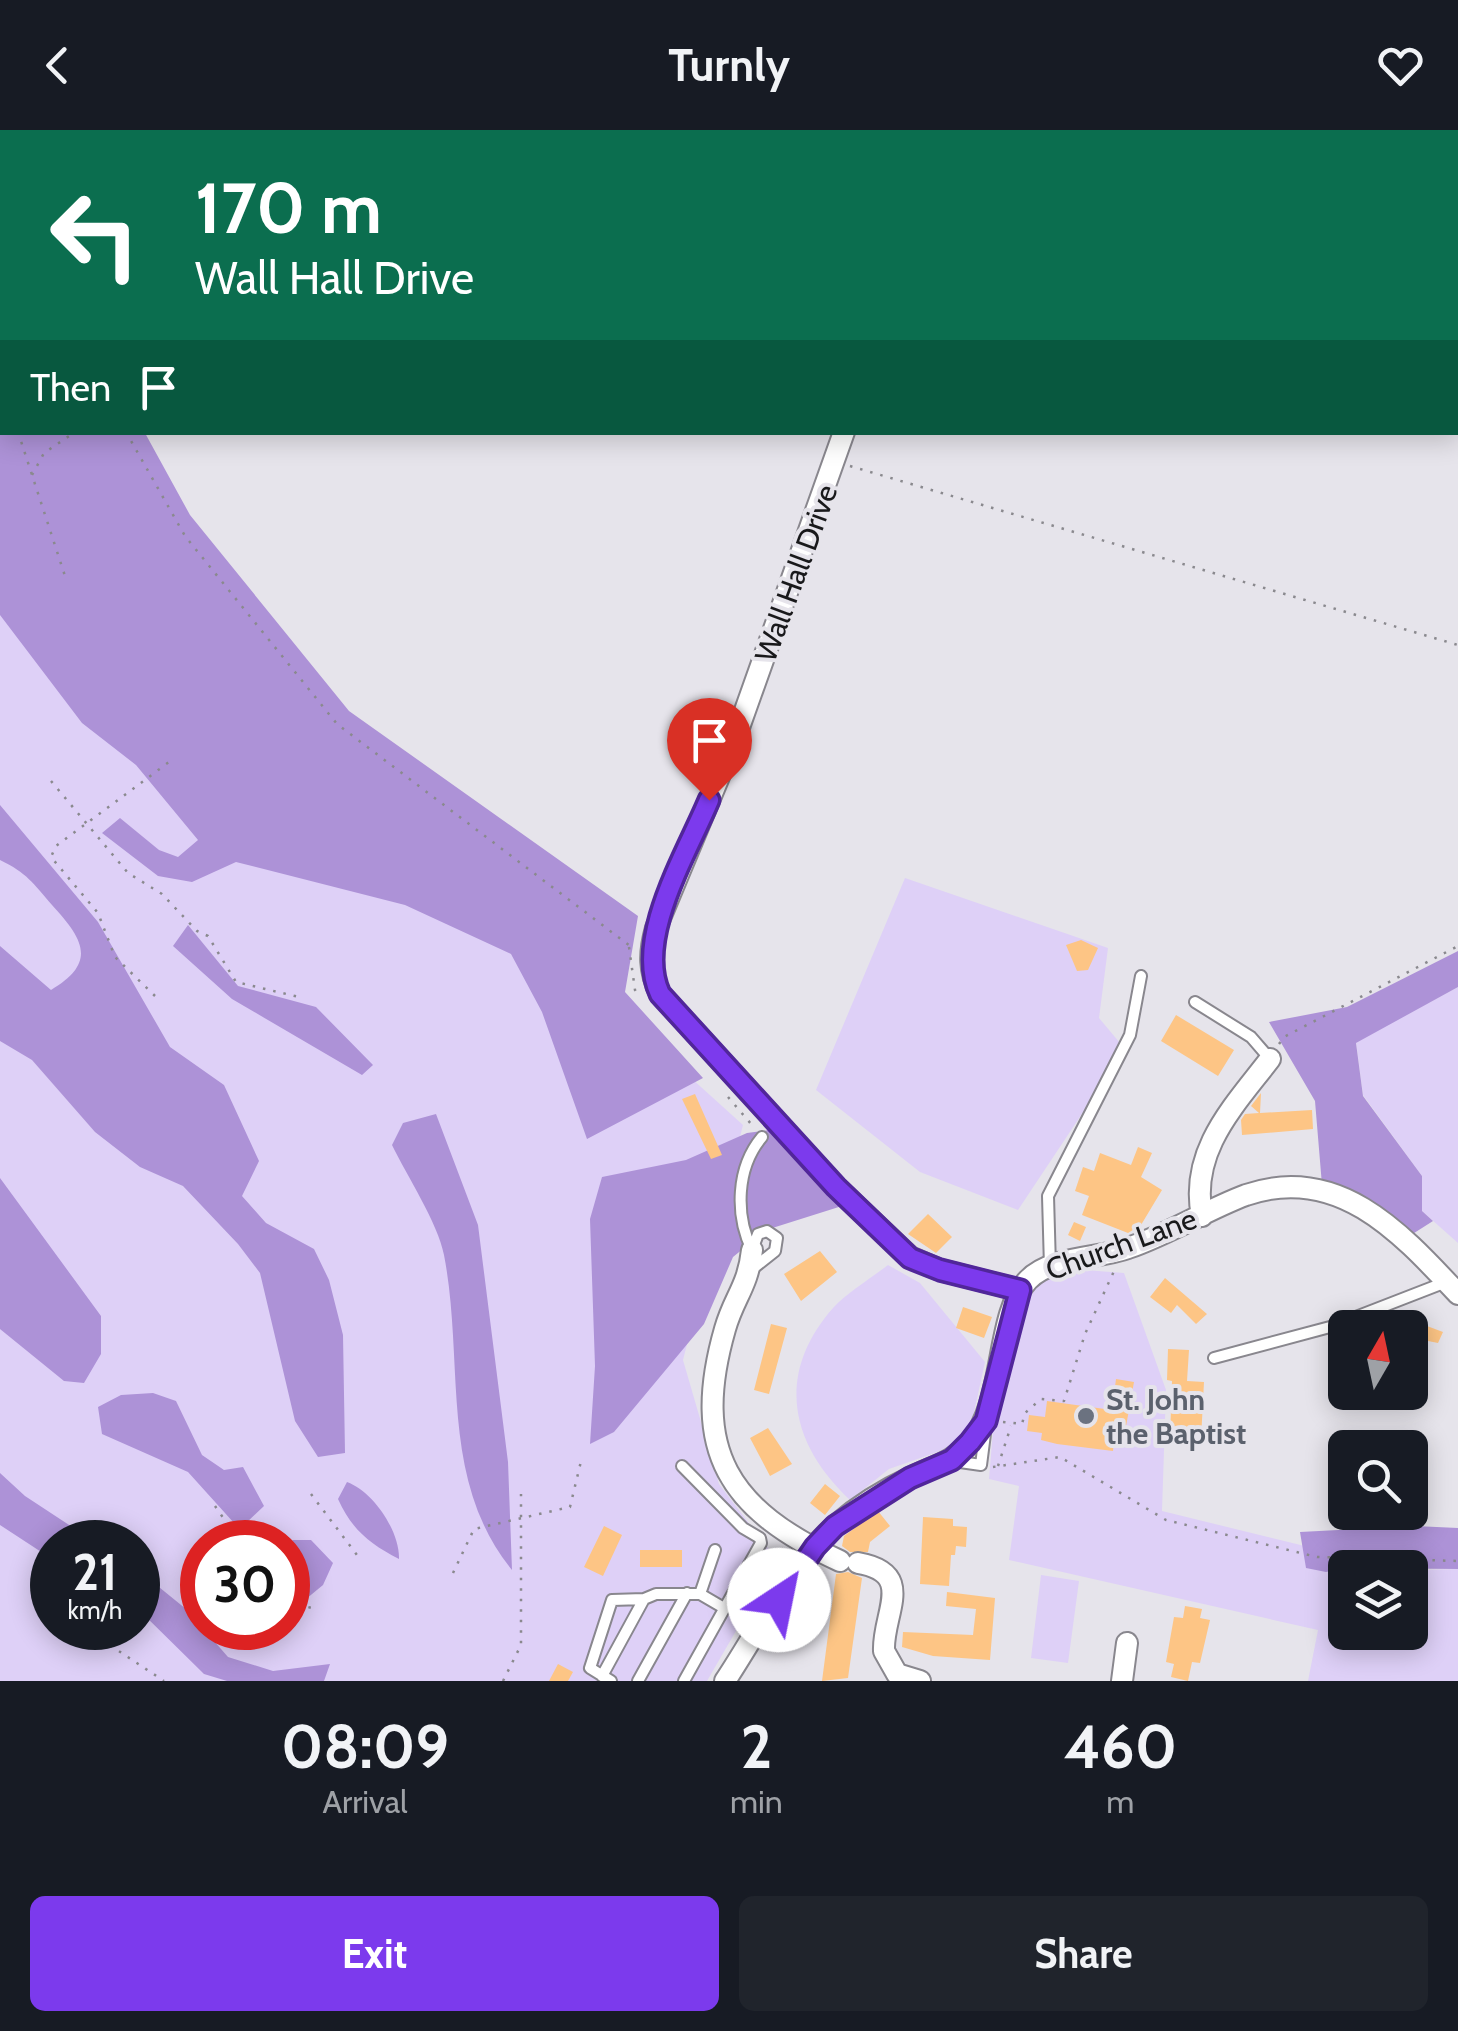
<!DOCTYPE html>
<html lang="en">
<head>
<meta charset="utf-8">
<style>
	:root { --surface:#171b24; --page:#20242c; --text:#f1f3f6; --muted:#9ea1a6; --accent:#7c3aed }
	body { margin:0; font-family:Cabin,sans-serif; background:var(--page); color:var(--text); height:100vh; display:flex; flex-direction:column; font-size:38px; white-space:nowrap }
	* { box-sizing:border-box; margin:0 }
	p { font-size:32px; color:var(--muted) }
	.icon { flex:none; width:55px; height:55px; fill:none; stroke:currentColor; stroke-width:2; stroke-linecap:round; stroke-linejoin:round }
	.map { position:relative; height:1551px; overflow:hidden }
	.sheet { display:flex; flex-direction:column; background:var(--surface); flex:1 }
	.sheet>* { flex:none }
	.banner { position:absolute; left:0px; top:0px; width:1460px; height:305px; box-shadow:0 5px 25px #0003; background:#0b6e4f; color:#fff; overflow:hidden }
	.needle { width:65px; rotate:9deg }
	.controls { position:absolute; left:1328px; top:1180px; display:grid; gap:20px }
	.controls a { display:grid; place-items:center; width:100px; height:100px; border-radius:15px; background:var(--surface); box-shadow:0 5px 25px #0003; font-size:50px }
	.speed { position:absolute; left:30px; top:1390px; display:flex; gap:20px; font-size:50px; font-weight:700; text-align:center }
	.speed>* { display:grid; place-content:center; width:130px; height:130px; border-radius:50%; background:var(--surface); box-shadow:0 5px 25px #0003; line-height:1 }
	.speed small { font-size:25px; font-weight:400 }
	.speed .limit { border:15px solid #d22; background:#fff; color:#111 }
	.pin { position:absolute; display:grid; place-items:center; width:85px; height:85px; color:#fff; margin:-102px -42px; border-radius:50% 50% 50% 0; rotate:-45deg; box-shadow:0 0 10px #0007 }
	.pin .icon { rotate:45deg }
	.me { position:absolute; width:110px; margin:-55px; rotate:34deg; stroke-linejoin:round; filter:drop-shadow(0 0 8px #0008) }
	.turn { display:flex; align-items:center; gap:35px; height:210px; padding:0 30px; font-size:45px }
	.turn .icon { width:130px; height:130px; stroke-width:2.5 }
	.turn b { display:block; font-size:70px; line-height:85px }
	.then { display:flex; align-items:center; height:95px; padding:0 30px; background:#0003; gap:20px; font-size:38px }
	.eta { display:flex; justify-content:space-evenly; align-items:center; height:170px; text-align:center }
	.eta b { font-size:60px; font-weight:700; line-height:70px }
	.primary-button { display:flex; gap:20px; margin-top:auto; padding:20px 30px }
	.primary-button a { flex:1; height:115px; border-radius:15px; background:var(--accent); color:#fff; font-size:40px; font-weight:700; line-height:115px; text-align:center }
	.primary-button a+a { background:var(--page); color:var(--text) }
	header { display:flex; justify-content:space-between; align-items:center; height:130px; padding:0 30px; background:var(--surface); font-size:45px; font-weight:700 }
	.map>svg:first-child { display:block }
	.green { fill:#ded0f7; fill-rule:evenodd }
	.forest { fill:#ad92d7 }
	.building { fill:#fdc585 }
	.lines { fill:none; stroke-linecap:round; stroke-linejoin:round }
	.lane-casing { stroke:#89878e; stroke-width:14 }
	.street-casing { stroke:#89878e; stroke-width:24 }
	.path { stroke:#8a898e; stroke-width:2.5; stroke-dasharray:2.5 8; stroke-linecap:butt }
	.lane { stroke:#fff; stroke-width:10 }
	.street { stroke:#fff; stroke-width:20 }
	.route-casing { stroke:#51269a; stroke-width:25 }
	.route { stroke:#7c3aed; stroke-width:18 }
	.worship-dot { fill:#6b7280; stroke:#e6e4eb; stroke-width:4 }
	.labels { text-anchor:middle; dominant-baseline:central; stroke-width:8; stroke-linejoin:round; paint-order:stroke }
	.street-label { font-size:30px; fill:#19191b; stroke:#e6e4eb }
	.worship-label { font-size:30px; font-weight:bold; fill:#5b616d; stroke:#e6e4eb; text-anchor:start }
</style>
</head>
<body>
<header><svg class="icon" aria-label="back" viewBox="0 0 24 24"><path d="M15 5l-7 7 7 7"/></svg>Turnly<svg class="icon" aria-label="heart" viewBox="0 0 24 24"><path d="M12 20l-8-8c-3-5 5-10 8-4 3-6 11-1 8 4z"/></svg></header>
<div class="map">
<svg width="1458" height="1551" viewBox="0 0 1458 1551">
	<rect width="100%" height="100%" fill="#e6e4eb"/>
	<path class="green" d="M0 0H39L2 2V302L333 624 743 995 683 1230 719 1354 777 1430 707 1551H0ZM52 1412H138V1498H52ZM202 1412H288V1498H202Z
		M905 748 1108 818 1099 888 1125 919 1018 1080 920 1042 816 960Z
		M1458 857V1113L1422 1081V1046L1363 965 1356 912Z
		M888 1135 920 1153 985 1232 973 1287 963 1308 949 1318 889 1339 850 1370C790 1314 775 1244 833 1178 848 1162 870 1149 888 1135Z
		M1071 1139 1124 1143 1166 1260 1162 1381 1329 1422 1326 1442 1345 1441V1502H1410V1440L1458 1439V1551H1308L1318 1500 1009 1430 1019 1356 989 1349C994 1301 997 1176 1041 1148 1049 1143 1062 1142 1071 1139Z
		M1041 1445 1079 1451 1068 1533 1031 1528Z"/>
	<path class="forest" d="M0 0H85L2 2V302L145 303 190 385 349 581 638 786 625 862 703 948 587 1009 542 882 511 824 405 775 236 732 192 752 158 746 102 703 120 688 159 720 178 727 198 710 136 635 82 593 0 485Z
		M0 675 98 792 170 917 224 955 259 1031 242 1066 266 1093 314 1119 329 1150 343 1205 345 1323 318 1327 295 1291 260 1143 238 1114 183 1056 140 1037 95 1002 32 930 0 911V816L51 860C98 832 83 809 52 775 33 753 27 743 0 730Z
		M188 795 238 856 316 877 373 935 362 945 232 869 173 816Z
		M1458 821V857L1356 913 1363 966 1422 1046V1081L1433 1091 1411 1105 1322 1055 1315 971 1269 892 1347 877Z
		M436 984 478 1095 508 1332 512 1440C438 1349 465 1233 444 1125 438 1093 407 1046 392 1015L403 993Z
		M778 999 842 1076 766 1100 733 1127 704 1194 614 1302 590 1314 595 1236 590 1089 602 1047 686 1030 747 1003Z
		M0 1048 101 1186V1224L84 1253 64 1251 0 1199Z
		M153 1263 176 1271 202 1325 224 1340 243 1337 264 1376 245 1394 234 1393 188 1342 102 1304 98 1277 121 1265Z
		M0 1343 25 1366 95 1412H52V1429L0 1395Z
		M347 1352C374 1362 400 1402 399 1429 370 1414 352 1400 338 1369Z
		M1415 1396 1458 1398V1439L1345 1438 1326 1442 1306 1438 1300 1402Z
		M293 1410H311L333 1433 323 1455 306 1469 288 1458V1414Z
		M138 1440 186 1479 228 1527 273 1541 330 1534 324 1551H227L204 1544 138 1479Z"/>
	<path class="building" d="M1081 810 1098 818 1088 840 1077 841 1066 815Z
		M1176 885 1234 920 1218 946 1161 911Z
		M1261 963 1260 983 1312 980 1313 999 1242 1005 1241 990 1245 984 1259 983 1251 976Z
		M695 964 722 1025 711 1029 682 969Z
		M1138 1017 1152 1023 1141 1047 1162 1060 1141 1095 1128 1103 1082 1085 1089 1066 1075 1061 1083 1037 1094 1041 1100 1023 1131 1035Z
		M928 1084 952 1107 936 1123 908 1104Z
		M1074 1092 1086 1097 1080 1111 1068 1105Z
		M820 1121 837 1142 801 1171 784 1144Z
		M1165 1148 1207 1184 1196 1194 1177 1175 1171 1183 1150 1167Z
		M963 1177 992 1187 984 1208 956 1198Z
		M771 1194 787 1198 769 1264 754 1260Z
		M1427 1196 1443 1202 1438 1213 1428 1211 1425 1232 1410 1230V1208L1421 1209Z
		M1168 1219 1189 1220 1187 1251 1204 1252 1201 1309 1170 1307 1172 1251 1167 1250Z
		M1116 1249 1134 1252 1123 1313 1114 1311 1113 1321 1057 1314 1041 1310 1042 1303 1027 1301 1029 1285 1045 1287 1047 1271 1112 1280Z
		M768 1298 792 1334 770 1346 750 1308Z
		M825 1354 840 1366 825 1385 810 1373Z
		M878 1381 890 1396 870 1412 868 1422H850L842 1416 844 1406Z
		M923 1387 953 1389V1396L967 1397 966 1417 956 1416 955 1425H951L949 1456 920 1454Z
		M604 1396 622 1405 603 1446 584 1437Z
		M640 1420H682V1437H640Z
		M848 1442 862 1448 848 1548 822 1551 836 1444Z
		M947 1462 995 1468 990 1530 933 1526 902 1517 903 1502 973 1505 976 1479 946 1476Z
		M1185 1476 1202 1479 1200 1488 1210 1490 1200 1533 1192 1532 1188 1551 1171 1547 1174 1534 1166 1532 1174 1487 1183 1488Z
		M558 1534 573 1542 568 1551H549Z"/>
	<g class="lines">
		<g class="lane-casing">
			<path id="lane" d="M1195 872 1251 907 1270 929
				M752 1120C735 1085 736 1038 762 1007
				M1050 1137 1048 1066 1130 905 1141 846
				M751 1140 775 1121 777 1108 767 1101 758 1104 752 1120
				M1214 1228 1330 1197 1446 1152
				M953 1331 981 1335 986 1296
				M682 1336 743 1398 760 1408 761 1413 684 1551
				M715 1420 700 1464 724 1478
				M602 1546 644 1469 656 1464H700
				M611 1551 590 1538 612 1470 644 1469
				M638 1551 687 1463"/>
		</g>
		<g class="street-casing">
			<path id="street" d="M903 2V0
				M844 302 736 606 656 798C649 823 649 841 660 864L836 1057 910 1127 940 1140 1020 1160
				M1202 1086C1189 1021 1234 976 1270 929
				M752 1120C748 1157 734 1167 725 1199 690 1321 729 1380 840 1431
				M858 1433C917 1443 882 1484 884 1521L897 1544 920 1551
				M725 1551C757 1503 792 1433 835 1396 857 1377 886 1359 912 1347 934 1336 953 1332 970 1313 1006 1272 995 1184 1028 1150 1051 1126 1098 1129 1128 1118 1169 1104 1206 1080 1246 1065 1338 1033 1401 1103 1458 1164
				M1122 1551 1127 1513"/>
		</g>
		<path class="path" d="M62 2 63 0
			M0 61 2 60
			M0 112 2 116
			M0 211 2 201
			M0 247 2 255
			M18 302 65 446
			M126 302 185 406 337 594 634 819
			M850 336 1458 515
			M32 345 44 323 75 302
			M51 651 128 743 162 764 197 801 208 806 236 852 299 867
			M629 817 635 860 640 867
			M155 866 115 827 98 783 51 727 56 716 169 632
			M1279 914 1284 907 1458 816
			M728 967 752 995
			M1003 1292 1022 1294 1025 1283 1041 1269 1064 1271 1085 1204 1115 1139
			M998 1336 1011 1296
			M993 1337 1060 1327 1166 1390 1317 1427 1458 1431
			M311 1364 357 1425
			M215 1376 240 1412
			M106 1397 115 1412
			M453 1443 474 1399 570 1377 582 1327
			M288 1472 316 1479
			M84 1498 164 1551
			M503 1551 521 1515V1364"/>
		<use href="#lane" class="lane"/>
		<use href="#street" class="street"/>
	</g>
	<g class="lines">
		<g class="route-casing">
			<path id="route" d="M709 670C687 723 634 809 660 864L836 1057 910 1128 940 1140 1020 1160 986 1291 970 1312 952 1330 910 1348 835 1396 815 1417 779 1470"/>
		</g>
		<use href="#route" class="route"/>
	</g>
	<circle class="worship-dot" cx="1086" cy="1286" r="10"/>
	<g class="labels">
		<g class="street-label">
			<text transform="translate(796 443) rotate(-70)">Wall Hall Drive</text>
			<text transform="translate(1121 1114) rotate(-20)">Church Lane</text>
		</g>
		<g class="worship-label">
			<text x="1106" y="1269">St. John<tspan x="1106" dy="34">the Baptist</tspan></text>
		</g>
	</g>
</svg>
<div class="controls">
<a><svg class="needle" viewBox="-14 -14 28 28"><path d="M0-13l5 13h-10z" fill="#e53935"/><path d="M0 13l5-13h-10z" fill="#9ea1a6"/></svg></a>
<a><svg class="icon" aria-label="search" viewBox="0 0 24 24"><circle cx="10" cy="10" r="6"/><path d="M15 15l6 6"/></svg></a>
<a><svg class="icon" aria-label="layers" viewBox="0 0 24 24"><path d="M12 4l9 5-9 5-9-5zM3 14l9 5 9-5"/></svg></a>
</div>
<div class="speed"><div>21<small>km/h</small></div><div class="limit">30</div></div>
<div class="pin" style="left:709px;top:670px;background:#d93025"><svg class="icon" aria-label="arrive" viewBox="0 0 24 24"><path d="M6 21V4h12l-3 4 3 4H6"/></svg></div>
<svg class="me" style="left:779px;top:1470px" viewBox="-20 -20 40 40"><circle r="19" fill="#fff"/><path d="M0-13L10 11 0 6-10 11z" fill="#7c3aed"/></svg>
<div class="banner">
<div class="turn"><svg class="icon" aria-label="left" viewBox="0 0 24 24"><path d="M17 20v-9H6M10 6l-5 5 5 5"/></svg><div><b>170 m</b>Wall Hall Drive</div></div>
<div class="then">Then<svg class="icon" aria-label="arrive" viewBox="0 0 24 24"><path d="M6 21V4h12l-3 4 3 4H6"/></svg></div>
</div>
</div>
<section class="sheet">
<div class="eta">
<div><b>08:09</b><p>Arrival</p></div>
<div><b>2</b><p>min</p></div>
<div><b>460</b><p>m</p></div>
</div>
<div class="primary-button"><a>Exit</a><a>Share</a></div>
</section>
</body>
</html>
